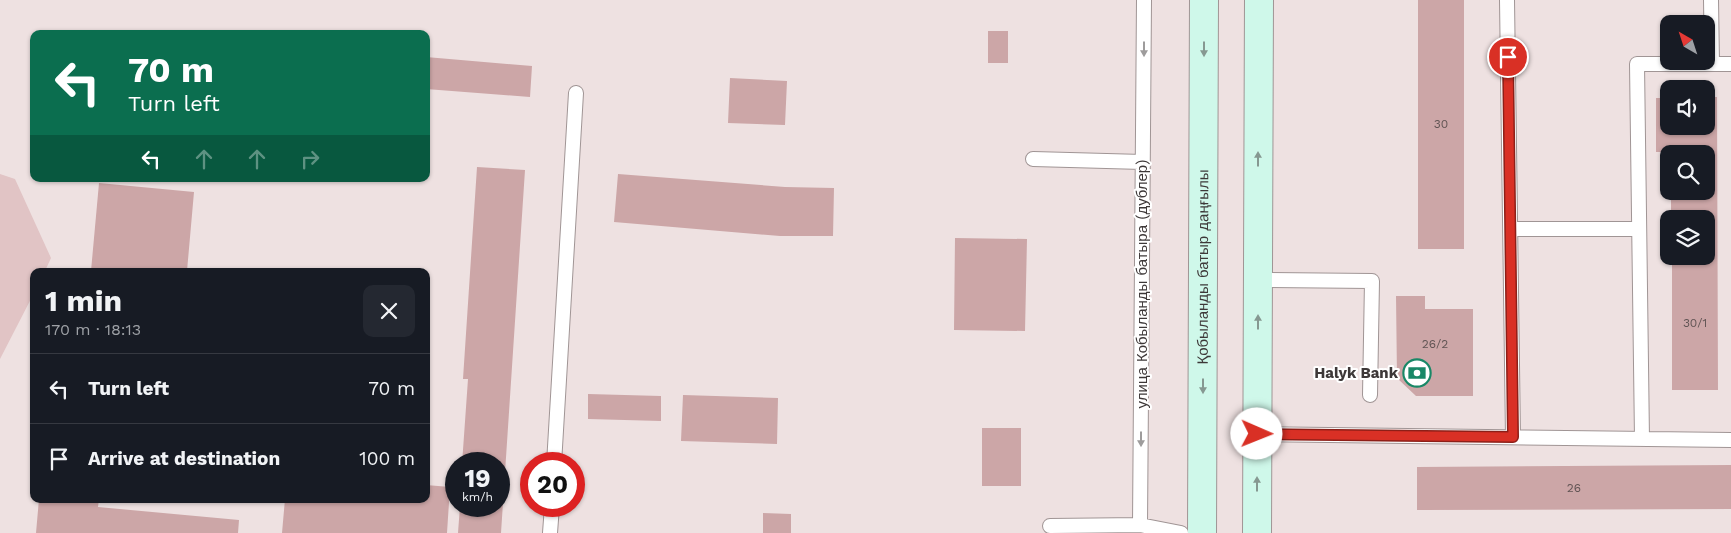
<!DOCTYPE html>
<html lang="en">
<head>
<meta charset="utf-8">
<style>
	:root { --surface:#171b24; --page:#242831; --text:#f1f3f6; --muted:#9ea1a6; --line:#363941 }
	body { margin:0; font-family:"Work Sans",sans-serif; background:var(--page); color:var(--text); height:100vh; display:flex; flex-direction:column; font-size:19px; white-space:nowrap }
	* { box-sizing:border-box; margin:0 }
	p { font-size:16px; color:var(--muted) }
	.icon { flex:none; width:28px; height:28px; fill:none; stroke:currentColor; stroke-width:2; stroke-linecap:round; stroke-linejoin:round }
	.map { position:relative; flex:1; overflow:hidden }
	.side { position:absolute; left:30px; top:268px; width:400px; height:235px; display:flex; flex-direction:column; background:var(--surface); border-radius:10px; box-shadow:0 1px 4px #0004 }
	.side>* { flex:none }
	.guide { position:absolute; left:30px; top:30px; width:400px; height:152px; border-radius:10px; box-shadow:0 1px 4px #0004; background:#0b6e4f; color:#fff; overflow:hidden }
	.needle { width:32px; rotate:321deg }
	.tools { position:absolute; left:1660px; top:15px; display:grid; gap:10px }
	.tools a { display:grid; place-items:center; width:55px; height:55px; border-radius:10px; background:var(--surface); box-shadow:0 1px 4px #0004; font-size:25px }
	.speed { position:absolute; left:445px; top:452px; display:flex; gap:10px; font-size:25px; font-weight:700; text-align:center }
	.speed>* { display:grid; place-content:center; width:65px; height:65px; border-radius:50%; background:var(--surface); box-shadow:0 1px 4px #0004; line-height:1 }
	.speed small { font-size:12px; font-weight:400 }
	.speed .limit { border:8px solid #d22; background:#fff; color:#111 }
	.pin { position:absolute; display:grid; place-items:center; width:42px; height:42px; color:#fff; margin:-21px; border:2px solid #fff; border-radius:50%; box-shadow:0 1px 5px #0007 }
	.me { position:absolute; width:55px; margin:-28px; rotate:91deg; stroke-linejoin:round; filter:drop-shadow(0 0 4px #0008) }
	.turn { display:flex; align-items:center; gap:18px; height:105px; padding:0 15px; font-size:22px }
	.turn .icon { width:65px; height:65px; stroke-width:2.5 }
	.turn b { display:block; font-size:35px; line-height:42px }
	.lanes { display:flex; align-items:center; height:48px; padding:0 15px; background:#0003; justify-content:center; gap:25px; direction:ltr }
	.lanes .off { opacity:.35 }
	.round { display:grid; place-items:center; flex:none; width:52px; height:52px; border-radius:10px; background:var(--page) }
	.head { display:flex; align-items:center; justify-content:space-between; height:85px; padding:0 15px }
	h1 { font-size:30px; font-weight:700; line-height:38px }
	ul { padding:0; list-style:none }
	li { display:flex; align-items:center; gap:15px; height:70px; padding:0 15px; border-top:1px solid var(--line) }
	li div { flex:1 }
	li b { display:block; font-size:19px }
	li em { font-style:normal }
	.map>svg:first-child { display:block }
	.green { fill:#e1c4c5 }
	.building { fill:#cca6a7 }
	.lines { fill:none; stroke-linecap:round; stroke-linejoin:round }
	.lane-casing { stroke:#a09595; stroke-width:16 }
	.secondary-casing { stroke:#a09595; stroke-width:30 }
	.lane { stroke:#fff; stroke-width:14 }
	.secondary { stroke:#cff8ea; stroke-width:28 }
	.oneway { fill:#9e9c9c }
	.oneway2 { fill:#869891 }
	.route-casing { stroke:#8d1f18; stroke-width:12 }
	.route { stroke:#d93025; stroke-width:9 }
	.labels { text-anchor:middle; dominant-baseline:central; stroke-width:4; stroke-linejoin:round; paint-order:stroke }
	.number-label { font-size:12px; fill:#615454 }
	.street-label { font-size:15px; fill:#3d3838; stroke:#fff }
	.poi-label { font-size:15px; font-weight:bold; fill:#3d3838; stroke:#fff; text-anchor:end }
</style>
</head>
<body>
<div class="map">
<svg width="1731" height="533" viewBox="0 0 1731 533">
	<rect width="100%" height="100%" fill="#eee1e1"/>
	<path class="green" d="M0 174 15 179 51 258 45 271H34V293L0 359Z"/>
	<path class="building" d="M1418 0H1464V249H1418Z
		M988 31H1008V63H988Z
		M426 57 532 66 530 97 426 89Z
		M730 78 787 81 785 125 728 123Z
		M1706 97H1717L1718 390H1672V256H1706V219H1671V191H1706V154H1671V152H1656V98H1669V126H1706Z
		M477 167 525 170 501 533H458L460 506H499V464H462L468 379H463Z
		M618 174 785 187 834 188 833 236H780L614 222Z
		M99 183 194 192 187 271H91Z
		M955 238 1027 239 1025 331 954 330Z
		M1396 296H1425V309H1473V396H1416L1397 378Z
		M588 394 661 396V421L588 419Z
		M683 395 778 398 777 444 681 441Z
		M982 428H1021V486H982Z
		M1731 465V509L1417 510V467Z
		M426 485 450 487 447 533H282L285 499H426Z
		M39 499H99L98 507 239 520 238 533H36Z
		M763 513 791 514V533H763Z"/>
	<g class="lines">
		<g class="lane-casing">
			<path id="lane" d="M1144 0 1140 525 1181 533
				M1507 0 1513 437
				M1711 0 1712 64
				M1033 159 1143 162
				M1511 229H1639
				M1258 280 1372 281 1370 395
				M1257 434 1731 440
				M1642 439 1637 64H1731
				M554 464 576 93
				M1050 526 1140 525
				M550 533 552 506"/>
		</g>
		<g class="secondary-casing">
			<g id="secondary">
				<path id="s1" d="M1202 533 1204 0"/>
				<path d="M1257 533 1259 0"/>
			</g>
		</g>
		<use href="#lane" class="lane"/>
		<use href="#secondary" class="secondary"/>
	</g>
	<defs><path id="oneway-solid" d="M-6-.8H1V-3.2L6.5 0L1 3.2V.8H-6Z" transform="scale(1.25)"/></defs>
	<g class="oneway">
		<use href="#oneway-solid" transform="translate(1144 49) rotate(90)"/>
		<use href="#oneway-solid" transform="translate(1141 439) rotate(90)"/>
	</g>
	<g class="oneway2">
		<use href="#oneway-solid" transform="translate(1204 49) rotate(90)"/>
		<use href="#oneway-solid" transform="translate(1258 159) rotate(-90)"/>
		<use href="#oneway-solid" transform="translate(1258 322) rotate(-90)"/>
		<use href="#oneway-solid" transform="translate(1203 386) rotate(90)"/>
		<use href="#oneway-solid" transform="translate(1257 484) rotate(-90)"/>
	</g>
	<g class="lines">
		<g class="route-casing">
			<path id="route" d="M1257 434 1513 437 1508 57"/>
		</g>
		<use href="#route" class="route"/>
	</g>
	<defs>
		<g id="bank-ring" transform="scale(1.4375)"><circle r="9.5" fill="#fff" stroke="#198867" stroke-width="1.5"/><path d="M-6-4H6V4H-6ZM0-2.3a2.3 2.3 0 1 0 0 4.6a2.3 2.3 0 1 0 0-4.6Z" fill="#198867"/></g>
	</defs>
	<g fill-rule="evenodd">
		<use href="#bank-ring" x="1417" y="373"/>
	</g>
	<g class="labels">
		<g class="number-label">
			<text x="1441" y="124">30</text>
			<text x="1695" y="323">30/1</text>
			<text x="1435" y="344">26/2</text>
			<text x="1574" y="488">26</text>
		</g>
		<g class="street-label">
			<text stroke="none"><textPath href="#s1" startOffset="266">Қобыланды батыр даңғылы</textPath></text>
			<text transform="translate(1142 284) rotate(-90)">улица Кобыланды батыра (дублер)</text>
		</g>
		<g class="poi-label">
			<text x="1398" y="373">Halyk Bank</text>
		</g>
	</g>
</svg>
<div class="tools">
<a><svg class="needle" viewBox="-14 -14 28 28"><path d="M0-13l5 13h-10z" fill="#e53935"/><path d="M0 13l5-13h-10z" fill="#9ea1a6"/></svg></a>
<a><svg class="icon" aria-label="sound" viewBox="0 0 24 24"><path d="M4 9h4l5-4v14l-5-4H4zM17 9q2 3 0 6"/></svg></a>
<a><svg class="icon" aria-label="search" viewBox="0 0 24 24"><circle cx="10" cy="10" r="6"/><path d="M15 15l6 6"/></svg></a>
<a><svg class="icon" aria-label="layers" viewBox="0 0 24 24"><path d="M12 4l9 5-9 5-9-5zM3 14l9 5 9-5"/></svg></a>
</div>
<div class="speed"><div>19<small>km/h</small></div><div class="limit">20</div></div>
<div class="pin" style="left:1508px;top:57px;background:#d93025"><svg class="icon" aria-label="arrive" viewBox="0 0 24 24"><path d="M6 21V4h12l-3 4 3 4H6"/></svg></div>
<svg class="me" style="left:1257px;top:434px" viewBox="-20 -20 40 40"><circle r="19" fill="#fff"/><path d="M0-13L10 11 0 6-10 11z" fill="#d93025"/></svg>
<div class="guide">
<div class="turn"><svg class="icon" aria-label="left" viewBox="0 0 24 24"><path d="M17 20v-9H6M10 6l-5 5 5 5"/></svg><div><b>70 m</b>Turn left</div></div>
<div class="lanes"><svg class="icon" aria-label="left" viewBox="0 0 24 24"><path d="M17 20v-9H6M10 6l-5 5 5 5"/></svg><svg class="icon off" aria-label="ahead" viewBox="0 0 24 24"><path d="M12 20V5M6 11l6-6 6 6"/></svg><svg class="icon off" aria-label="ahead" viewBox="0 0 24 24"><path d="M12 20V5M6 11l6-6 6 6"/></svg><svg class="icon off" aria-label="right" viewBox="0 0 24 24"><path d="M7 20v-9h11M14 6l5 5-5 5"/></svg></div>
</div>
<section class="side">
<div class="head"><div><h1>1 min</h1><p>170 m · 18:13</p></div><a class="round"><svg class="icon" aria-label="close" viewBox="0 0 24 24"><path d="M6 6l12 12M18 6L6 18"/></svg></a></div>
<ul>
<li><svg class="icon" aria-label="left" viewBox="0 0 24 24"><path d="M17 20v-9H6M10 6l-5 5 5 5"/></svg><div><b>Turn left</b></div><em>70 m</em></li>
<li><svg class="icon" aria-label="arrive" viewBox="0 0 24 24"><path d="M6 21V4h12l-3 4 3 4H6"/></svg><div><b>Arrive at destination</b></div><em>100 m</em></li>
</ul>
</section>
</div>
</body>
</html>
